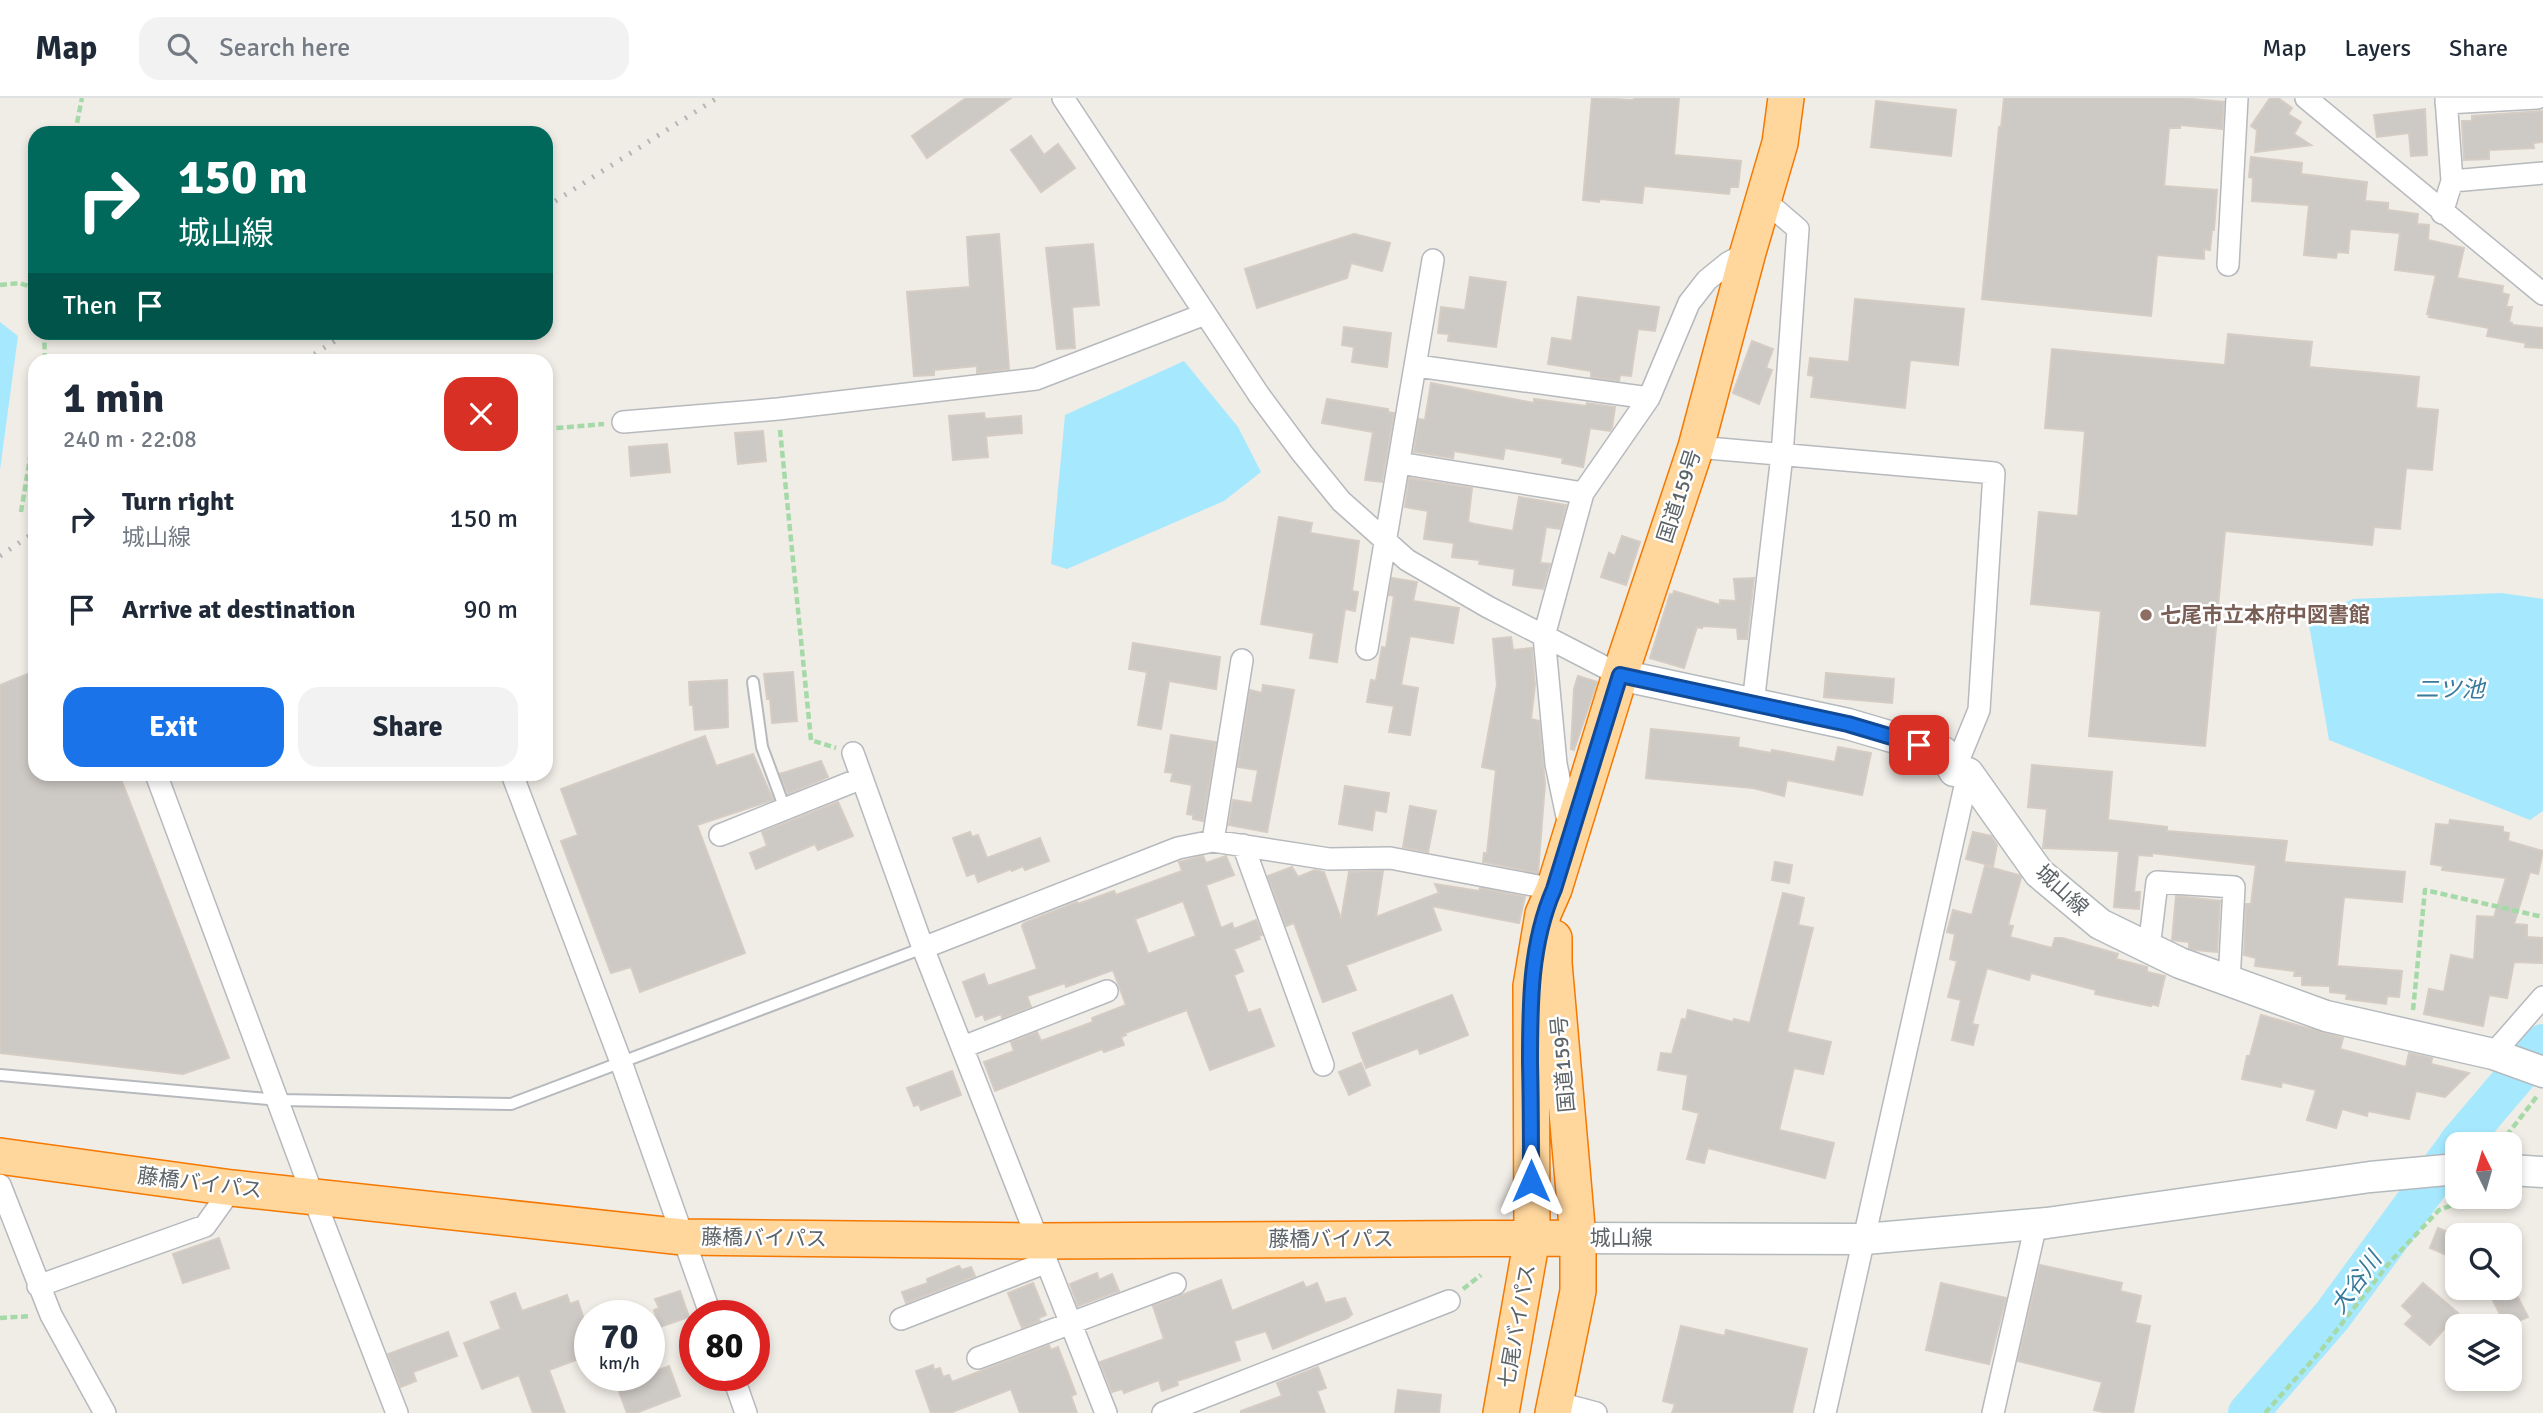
<!DOCTYPE html>
<html lang="en">
<head>
<meta charset="utf-8">
<style>
	:root { --surface:#fff; --page:#f2f2f3; --text:#1f2937; --muted:#747a83; --line:#e0e1e3; --accent:#1a73e8 }
	body { margin:0; font-family:Signika,"Noto Sans JP",sans-serif; background:var(--page); color:var(--text); height:100vh; display:flex; flex-direction:column; font-size:26px; white-space:nowrap }
	* { box-sizing:border-box; margin:0 }
	p { font-size:23px; color:var(--muted) }
	.icon { flex:none; width:38px; height:38px; fill:none; stroke:currentColor; stroke-width:2; stroke-linecap:round; stroke-linejoin:round }
	.map { position:relative; flex:1; overflow:hidden }
	.sheet { position:absolute; left:28px; top:256px; width:525px; height:427px; display:flex; flex-direction:column; background:var(--surface); border-radius:21px; box-shadow:0 4px 10px #0003 }
	.sheet>* { flex:none }
	.top-card { position:absolute; left:28px; top:28px; width:525px; height:214px; border-radius:21px; box-shadow:0 4px 10px #0003; background:#00695c; color:#fff; overflow:hidden }
	.needle { width:46px; rotate:355deg }
	.controls { position:absolute; left:2445px; top:1034px; display:grid; gap:14px }
	.controls a { display:grid; place-items:center; width:77px; height:77px; border-radius:14px; background:var(--surface); box-shadow:0 4px 10px #0003; font-size:35px }
	.speed { position:absolute; left:574px; top:1202px; display:flex; gap:14px; font-size:35px; font-weight:700; text-align:center }
	.speed>* { display:grid; place-content:center; width:91px; height:91px; border-radius:50%; background:var(--surface); box-shadow:0 4px 10px #0003; line-height:1 }
	.speed small { font-size:18px; font-weight:400 }
	.speed .limit { border:10px solid #d22; background:#fff; color:#111 }
	.pin { position:absolute; display:grid; place-items:center; width:60px; height:60px; color:#fff; margin:-30px; border-radius:14px; box-shadow:0 4px 10px #0006 }
	.me { position:absolute; width:77px; margin:-38px; rotate:0deg; stroke-linejoin:round; filter:drop-shadow(0 0 5px #0008) }
	.turn { display:flex; align-items:center; gap:24px; height:147px; padding:0 35px; font-size:32px }
	.turn .icon { width:91px; height:91px; stroke-width:2.5 }
	.turn b { display:block; font-size:49px; line-height:60px }
	.then { display:flex; align-items:center; height:66px; padding:0 35px; background:#0003; gap:14px; font-size:26px }
	.round { display:grid; place-items:center; flex:none; width:74px; height:74px; border-radius:21px; background:var(--page) }
	.overview { display:flex; align-items:center; justify-content:space-between; height:119px; padding:0 35px }
	h1 { font-size:42px; font-weight:700; line-height:52px }
	.button { display:flex; gap:14px; margin-top:auto; padding:14px 35px }
	.button a { flex:1; height:80px; border-radius:21px; background:var(--accent); color:#fff; font-size:28px; font-weight:700; line-height:80px; text-align:center }
	.button a+a { background:var(--page); color:var(--text) }
	ul { padding:0; list-style:none }
	li { display:flex; align-items:center; gap:21px; height:91px; padding:0 35px }
	li div { flex:1 }
	li b { display:block; font-size:26px }
	li em { font-style:normal }
	header { display:flex; align-items:center; gap:42px; box-sizing:border-box; height:98px; padding:0 35px; background:var(--surface); border-bottom:2px solid var(--line) }
	header strong { font-size:33px }
	nav { display:flex; gap:38px; margin-inline-start:auto; font-size:24px }
	.search { width:490px; height:63px; background:var(--page); display:flex; align-items:center; gap:18px; box-sizing:border-box; padding:0 24px; border-radius:21px; color:var(--muted); font-size:26px }
	.map>svg:first-child { display:block }
	.water { fill:#a6e9ff }
	.lines { fill:none; stroke-linecap:round; stroke-linejoin:round }
	.river { stroke:#a6e9ff; stroke-width:40 }
	.building { fill:#cdc9c5; stroke:#d5ccc4; stroke-width:2; fill-rule:evenodd }
	.service-casing { stroke:#b6b9bd; stroke-width:14 }
	.minor-casing { stroke:#b6b9bd; stroke-width:24 }
	.secondary-casing { stroke:#b4babd; stroke-width:33 }
	.trunk-casing { stroke:#f57900; stroke-width:38 }
	.path { stroke:#a5daa8; stroke-width:4.5; stroke-dasharray:7 3.5; stroke-linecap:butt }
	.service { stroke:#fff; stroke-width:10 }
	.minor { stroke:#fff; stroke-width:21 }
	.secondary { stroke:#fff; stroke-width:30 }
	.trunk { stroke:#ffd69c; stroke-width:35 }
	.rail { stroke:#b4b5b6; stroke-width:5; stroke-dasharray:2 9; stroke-linecap:butt }
	.route-casing { stroke:#114b97; stroke-width:18 }
	.route { stroke:#1a73e8; stroke-width:12 }
	.education-dot { fill:#8d6e63; stroke:#fff; stroke-width:2.5 }
	.labels { text-anchor:middle; dominant-baseline:central; stroke-width:5; stroke-linejoin:round; paint-order:stroke }
	.street-label { font-size:21px; fill:#5d6366; stroke:#fff }
	.education-label { font-size:21px; font-weight:bold; fill:#785e54; stroke:#fff; text-anchor:start }
	.water-label { font-size:23px; font-style:italic; fill:#387a99; stroke:#fff }
</style>
</head>
<body>
<header>
<strong>Map</strong>
<div class="search"><svg class="icon" aria-label="search" viewBox="0 0 24 24"><circle cx="10" cy="10" r="6"/><path d="M15 15l6 6"/></svg>Search here</div>
<nav><a>Map</a><a>Layers</a><a>Share</a></nav>
</header>
<div class="map">
<svg width="2543" height="1315" viewBox="0 0 2543 1315">
	<rect width="100%" height="100%" fill="#f0ece6"/>
	<path class="water" d="M0 224 18 238 0 372Z
		M1184 263 1238 329 1261 374 1224 403 1067 471 1051 466 1065 317Z
		M2501 495 2543 501V713L2530 722 2329 642 2308 521 2353 501Z"/>
	<g class="lines">
		<path class="river" d="M2458 1046 2543 946
			M2248 1315 2332 1218 2457 1048"/>
	</g>
	<path class="building" d="M966 0H1011L927 60 912 38Z
		M1592 0 1634 2V0H1679L1674 57 1741 63 1738 89H1730L1729 96 1644 88 1642 105 1600 101 1599 104 1583 102Z
		M2004 0H2181L2224 4 2222 31 2180 27V30H2169L2164 88 2217 92 2214 132H2212L2210 152 2204 151V161L2157 157 2151 218 1982 201 1999 29 2001 30Z
		M2270 0H2278L2292 10 2288 16 2301 24 2294 36 2311 47 2255 54 2257 32 2251 28Z
		M1876 3 1956 12 1951 58 1871 49Z
		M2425 11 2427 57 2411 58 2409 35 2377 39 2374 17Z
		M2543 13V44L2533 45 2534 50 2489 52V61L2464 62 2462 23H2472V18Z
		M1031 38 1044 57 1058 46 1075 70 1041 94 1011 52Z
		M2251 59 2302 65 2301 76 2367 84 2365 103 2388 105V112L2418 116 2417 126 2429 127 2428 142 2464 150 2457 180 2503 188 2502 195 2509 197 2506 209H2512L2509 224 2512 225V227L2543 230V250L2525 249 2526 245 2487 238 2489 230 2429 219 2430 217 2427 216 2436 177 2395 172 2400 135 2350 131 2348 155 2337 154 2336 160 2304 157 2309 107 2252 103 2253 80 2249 79Z
		M999 136 1009 271 977 275V268L934 272V277L914 278 907 194 970 189 967 139Z
		M1354 136 1390 145 1382 173 1351 165 1347 180 1257 210 1245 171Z
		M1093 146 1099 207 1072 209 1075 250 1057 251 1046 150Z
		M1470 179 1506 184 1496 249 1448 243 1449 236 1438 235 1441 209 1465 212Z
		M1578 199 1659 209 1655 233 1638 231 1631 278 1620 277 1619 283 1591 279V273L1548 266 1552 240 1572 243Z
		M1855 201 1964 211 1958 267 1910 262 1905 310 1811 299 1814 278 1808 277 1810 260 1849 264Z
		M1344 229 1391 235 1387 269 1352 264 1354 249 1342 247Z
		M2228 236 2312 244 2309 269 2419 279 2416 310 2438 312 2432 372 2406 370 2400 431 2374 429 2372 447 2225 433 2205 648 2089 638 2101 513 2031 506 2039 414 2078 418 2085 333 2045 330 2052 251 2225 267Z
		M1752 243 1773 251 1766 270 1772 272 1759 306 1733 295Z
		M1431 285 1534 305V301L1586 308 1587 305 1615 309 1612 330 1610 333 1590 330 1583 369 1562 365 1563 360 1505 350 1503 361 1454 353 1453 360 1414 354 1419 321 1425 322Z
		M1327 301 1388 311V314L1394 315 1382 384 1365 382 1373 334 1322 325Z
		M984 315 985 321 1021 318 1022 335 986 338 988 359 953 362 949 318Z
		M763 333 766 363 738 366 735 335Z
		M667 346 670 374 631 378 629 349Z
		M1409 380 1472 390 1468 424 1474 426 1513 433 1519 399 1566 407 1560 431 1546 429 1540 465 1550 466 1543 491 1513 487 1515 471 1479 466 1480 462 1452 459 1454 445 1424 441 1428 413 1405 409Z
		M1279 419 1312 425 1310 435 1359 443 1352 493 1358 494 1355 513 1345 511 1337 564 1310 560 1314 535 1261 526Z
		M1622 438 1640 444 1626 487 1601 479 1609 455 1615 458Z
		M1392 480 1417 484 1413 503 1459 510 1453 545 1410 538 1401 587 1418 590 1410 637 1389 634 1394 608 1367 604 1371 582 1376 583 1382 549 1386 550 1394 498 1389 497Z
		M1754 480 1747 541H1738L1737 530 1703 528 1702 530 1697 529 1684 570 1650 560 1670 496 1673 497 1674 493 1720 507V502L1736 503 1734 481Z
		M1511 539 1513 552 1532 550 1535 587 1531 621 1539 623 1545 686 1538 775 1483 764 1484 755H1487L1496 672 1482 669 1497 587 1493 541Z
		M1133 545 1220 559 1216 591 1169 583 1161 631 1138 627 1147 574 1129 571Z
		M35 573V676H119L229 960 183 976 0 955V587Z
		M793 574 797 623 772 625 770 601H767L764 576Z
		M1826 575 1894 581 1892 605 1824 599Z
		M1578 578 1597 584 1574 652 1571 651 1574 591Z
		M727 582 728 629 695 632 693 607H690L689 584Z
		M1263 587 1294 592 1267 734 1229 727 1233 702 1252 705 1258 672 1238 669 1250 592 1262 595Z
		M1651 631 1739 640 1738 649 1771 655 1772 652 1835 664 1838 649 1871 655 1862 697 1787 682 1784 698 1753 690 1646 680Z
		M1171 637 1216 644 1203 723 1193 721V717L1187 716 1192 687 1171 683 1173 675 1165 674Z
		M705 638 716 668 753 656 773 702 697 727 745 855 640 894 631 869 611 875 561 743 578 737 561 691Z
		M821 663 828 679 788 696 780 676Z
		M2032 667 2112 674 2108 722 2167 729V733L2287 743 2284 764 2405 774 2402 804 2344 799 2337 868 2402 873 2399 899 2387 898 2386 906 2346 901 2347 896 2330 894V888L2302 887V878H2294L2295 873 2255 868 2256 860 2244 857 2246 806H2251L2256 767 2152 755V758L2138 757 2134 794H2140L2139 811 2114 809 2119 753 2043 750 2047 711 2028 709Z
		M1345 688 1389 695 1386 714 1375 712 1372 732 1339 726Z
		M838 704 853 738 818 752 815 746 756 771 750 755 767 748 762 734Z
		M1410 708 1436 713 1428 754 1403 749Z
		M2450 722 2503 729V734L2509 735 2508 743 2543 753 2538 776 2530 774 2514 826 2527 827V839L2543 840 2542 865 2514 864 2507 900 2489 897 2483 928 2424 916 2429 891 2444 894 2451 857 2474 862 2477 818 2494 819 2506 780 2442 772 2443 768 2431 766 2436 726 2449 727Z
		M970 734 972 739 978 737 987 760 1040 740 1049 763 1025 772 1023 768 1012 773 1011 771 978 784 975 775 967 778 953 740Z
		M1973 734 1991 738 1997 747 1993 768 1966 761Z
		M1203 758 1206 765 1226 758 1234 777 1206 787 1221 830 1232 825 1234 831 1256 822 1262 837 1259 838 1260 841 1234 851 1243 873 1234 877 1248 915 1260 911 1274 948 1210 972 1187 912 1125 935 1126 937 1121 939 1124 947 1104 954 1102 951 995 993 984 964 1014 953 1011 944 1037 934 1041 943 1093 924 1092 920 1126 907 1113 872 1066 889 1065 885 1027 898 1031 909 1002 920 1001 916 985 922 983 916 976 919 963 884 984 876 988 888 1037 871 1022 828 1024 825 1077 804 1078 806 1114 793 1116 797 1182 773 1179 764ZM1183 803 1196 838 1148 856 1135 821Z
		M1775 764 1792 767 1789 785 1772 782Z
		M1985 768 2019 777 2021 780 2008 827 2013 828 2010 839 2052 850 2055 840H2062L2118 856 2116 861 2147 869V874L2165 878 2158 908 2152 906 2151 908 2095 896 2096 892 2031 875 2029 882 1987 870 1972 926 1978 927 1973 947 1952 942 1961 902 1948 899 1957 863 1950 861 1955 836 1947 834 1953 812 1972 817Z
		M1292 769 1298 779 1315 772 1324 774 1341 821 1349 774 1383 773 1376 819 1439 795 1435 786 1479 793 1480 790 1525 799 1519 825 1432 808 1441 832 1346 867 1356 892 1323 904 1294 825 1286 828 1268 778Z
		M1783 795 1804 800 1798 827 1813 830 1787 934 1831 944 1823 976 1794 970 1779 1032 1834 1045 1825 1080 1708 1050 1704 1065 1687 1061 1699 1015 1683 1011 1688 977 1658 972 1661 955 1672 956 1682 921 1686 922 1688 912 1733 924 1734 921 1750 925Z
		M2176 798 2220 803 2217 854 2195 852 2189 850V844L2172 842Z
		M1452 897 1468 937 1420 956 1418 950 1366 970 1353 935Z
		M2261 917 2343 940 2340 951 2406 969 2409 955 2432 960 2431 966 2469 975 2445 999 2416 993 2409 1021 2368 1013 2367 1018 2342 1011 2336 1030 2307 1022 2316 992 2282 984 2281 989 2242 981 2247 958H2250Z
		M1361 965 1370 987 1349 997 1339 974Z
		M952 973 961 997 921 1012 919 1006 914 1008 907 990Z
		M2438 1130 2457 1138V1145L2451 1159 2430 1150Z
		M219 1140 229 1170 183 1185 173 1156Z
		M2040 1167 2122 1185 2120 1193 2141 1198 2135 1225 2150 1228 2133 1315H2107L2094 1312 2102 1284 2018 1263Z
		M959 1168 962 1172 971 1169 975 1178 906 1205 902 1194 928 1185 927 1181Z
		M1097 1175 1099 1182 1112 1176 1119 1193 1078 1208 1070 1186Z
		M1221 1182 1232 1213 1303 1184 1306 1190 1317 1185 1325 1205 1345 1200 1352 1216 1348 1220 1273 1251 1266 1233 1234 1243 1240 1262 1177 1283 1178 1287 1162 1293 1159 1282 1124 1295 1122 1291 1112 1294 1100 1264 1164 1241 1153 1208Z
		M1033 1185 1046 1217 1038 1220 1040 1223 1022 1230 1008 1195Z
		M1941 1185 2006 1200 1989 1266 1926 1252Z
		M2423 1185 2458 1215 2430 1247 2405 1226 2413 1218 2402 1208Z
		M2512 1188 2528 1219 2506 1228 2491 1199Z
		M680 1193 689 1219 660 1229 654 1212 659 1210 655 1201Z
		M515 1195 522 1213 567 1197 570 1206 578 1203 590 1240V1251L574 1257 576 1262 549 1272 565 1315H533L519 1277 482 1291 464 1245 501 1231 491 1204Z
		M1681 1228 1725 1238 1726 1232 1807 1251 1792 1315H1672L1675 1306 1663 1303Z
		M448 1234 457 1258 413 1274 416 1283 401 1289 388 1256Z
		M1049 1247 1051 1252 1058 1249 1076 1296 1071 1298 1077 1315H1020L1011 1291 950 1315H931L916 1273 933 1267 934 1272 940 1270 943 1279 949 1277 952 1284Z
		M669 1268 680 1298 636 1315H627L617 1288Z
		M1318 1269 1326 1290 1317 1293 1325 1315H1241V1313L1282 1298 1277 1285Z
		M1398 1292 1441 1297 1439 1315H1395Z"/>
	<g class="lines">
		<g class="service-casing">
			<path id="service" d="M753 584 762 649 785 711
				M0 977 279 1002 511 1006 923 850"/>
		</g>
		<g class="minor-casing">
			<path id="minor" d="M1063 0 1259 297 1302 355 1341 403 1407 462 1488 509 1620 577
				M2306 0 2543 196
				M2446 5 2537 0
				M2452 83 2543 75
				M2442 115 2452 83 2446 0
				M2228 167 2237 0
				M1417 268 1649 300
				M623 324 778 311 1036 281 1205 216
				M1696 349 1994 375 1979 612 1954 673
				M1399 365 1583 395
				M1367 551 1433 162
				M1753 606 1782 357 1798 131 1763 101
				M853 655 923 850 1106 1315
				M156 676 313 1098 397 1315
				M512 676 621 964 711 1218
				M1569 728 1556 666 1544 538 1583 395 1649 300 1689 205 1707 182 1728 165 1748 154
				M720 737 862 680
				M1213 743 1242 562
				M1243 747 1323 967
				M923 850 1178 750 1213 743 1329 761 1390 760 1554 791
				M2149 850 2157 784 2234 789 2229 884
				M963 949 1107 893
				M2493 956 2543 899
				M0 1087 51 1217 105 1315
				M38 1188 205 1128 232 1090
				M901 1221 1047 1164
				M978 1260 1175 1186
				M733 1278 746 1315
				M1555 1304 1596 1315
				M1163 1315 1449 1203
				M1825 1315 1968 675
				M1993 1315 2036 1126"/>
		</g>
		<g class="secondary-casing">
			<path id="secondary" d="M1620 577 1848 626 1943 654 1954 673 1968 675 2039 775 2100 826 2180 865 2326 918 2493 956 2543 974
				M2510 1072 2543 1074
				M1578 1140 1865 1141 2047 1125 2370 1079 2457 1071"/>
		</g>
		<g class="trunk-casing">
			<path id="trunk" d="M0 1058 232 1090 683 1139 1040 1143 1578 1140
				M1501 1315 1532 1140 1531 888 1543 816 1554 791 1620 577 1696 349 1748 154 1780 45 1786 0
				M1553 1315 1578 1193V1140L1554 865V840"/>
		</g>
		<path class="path" d="M75 35 82 0
			M0 187 19 185 35 190
			M44 234 45 262
			M546 331 604 326
			M780 332 811 642 836 650
			M21 414 35 330
			M2413 912 2425 792 2543 819
			M2500 1046 2538 997
			M1463 1191 1481 1177
			M0 1220 31 1218
			M2265 1315 2318 1256 2390 1164 2439 1112 2466 1102 2468 1099"/>
		<use href="#service" class="service"/>
		<use href="#minor" class="minor"/>
		<use href="#secondary" class="secondary"/>
		<use href="#trunk" class="trunk"/>
		<path class="rail" d="M546 109 717 0
			M305 262 349 234
			M0 458 35 434"/>
	</g>
	<g class="lines">
		<g class="route-casing">
			<path id="route" d="M1531 1083C1531 1044 1531 1004 1530 965 1530 906 1530 846 1554 791L1620 577 1848 626 1919 647"/>
		</g>
		<use href="#route" class="route"/>
	</g>
	<circle class="education-dot" cx="2146" cy="517" r="7"/>
	<g class="labels">
		<g class="street-label">
			<text transform="translate(1679 398) rotate(-72)">国道159号</text>
			<text transform="translate(2062 792) rotate(43)">城山線</text>
			<text transform="translate(1563 966) rotate(-95)">国道159号</text>
			<text transform="translate(200 1085) rotate(7)">藤橋バイパス</text>
			<text transform="translate(764 1140) rotate(1)">藤橋バイパス</text>
			<text x="1621" y="1140">城山線</text>
			<text x="1331" y="1141">藤橋バイパス</text>
			<text transform="translate(1517 1228) rotate(-80)">七尾バイパス</text>
		</g>
		<g class="education-label">
			<text x="2160" y="517">七尾市立本府中図書館</text>
		</g>
		<g class="water-label">
			<text x="2450" y="591">二ツ池</text>
			<text transform="translate(2356 1185) rotate(-54)">大谷川</text>
		</g>
	</g>
</svg>
<div class="controls">
<a><svg class="needle" viewBox="-14 -14 28 28"><path d="M0-13l5 13h-10z" fill="#e53935"/><path d="M0 13l5-13h-10z" fill="#747a83"/></svg></a>
<a><svg class="icon" aria-label="search" viewBox="0 0 24 24"><circle cx="10" cy="10" r="6"/><path d="M15 15l6 6"/></svg></a>
<a><svg class="icon" aria-label="layers" viewBox="0 0 24 24"><path d="M12 4l9 5-9 5-9-5zM3 14l9 5 9-5"/></svg></a>
</div>
<div class="speed"><div>70<small>km/h</small></div><div class="limit">80</div></div>
<div class="pin" style="left:1919px;top:647px;background:#d93025"><svg class="icon" aria-label="arrive" viewBox="0 0 24 24"><path d="M6 21V4h12l-3 4 3 4H6"/></svg></div>
<svg class="me" style="left:1531px;top:1083px" viewBox="-20 -20 40 40"><path d="M0-17L14 15 0 8-14 15z" fill="#1a73e8" stroke="#fff" stroke-width="4"/></svg>
<div class="top-card">
<div class="turn"><svg class="icon" aria-label="right" viewBox="0 0 24 24"><path d="M7 20v-9h11M14 6l5 5-5 5"/></svg><div><b>150 m</b>城山線</div></div>
<div class="then">Then<svg class="icon" aria-label="arrive" viewBox="0 0 24 24"><path d="M6 21V4h12l-3 4 3 4H6"/></svg></div>
</div>
<section class="sheet">
<div class="overview"><div><h1>1 min</h1><p>240 m · 22:08</p></div><a class="round" style="background:#d93025;color:#fff"><svg class="icon" aria-label="close" viewBox="0 0 24 24"><path d="M6 6l12 12M18 6L6 18"/></svg></a></div>
<ul>
<li><svg class="icon" aria-label="right" viewBox="0 0 24 24"><path d="M7 20v-9h11M14 6l5 5-5 5"/></svg><div><b>Turn right</b><p>城山線</p></div><em>150 m</em></li>
<li><svg class="icon" aria-label="arrive" viewBox="0 0 24 24"><path d="M6 21V4h12l-3 4 3 4H6"/></svg><div><b>Arrive at destination</b></div><em>90 m</em></li>
</ul>
<div class="button"><a>Exit</a><a>Share</a></div>
</section>
</div>
</body>
</html>
